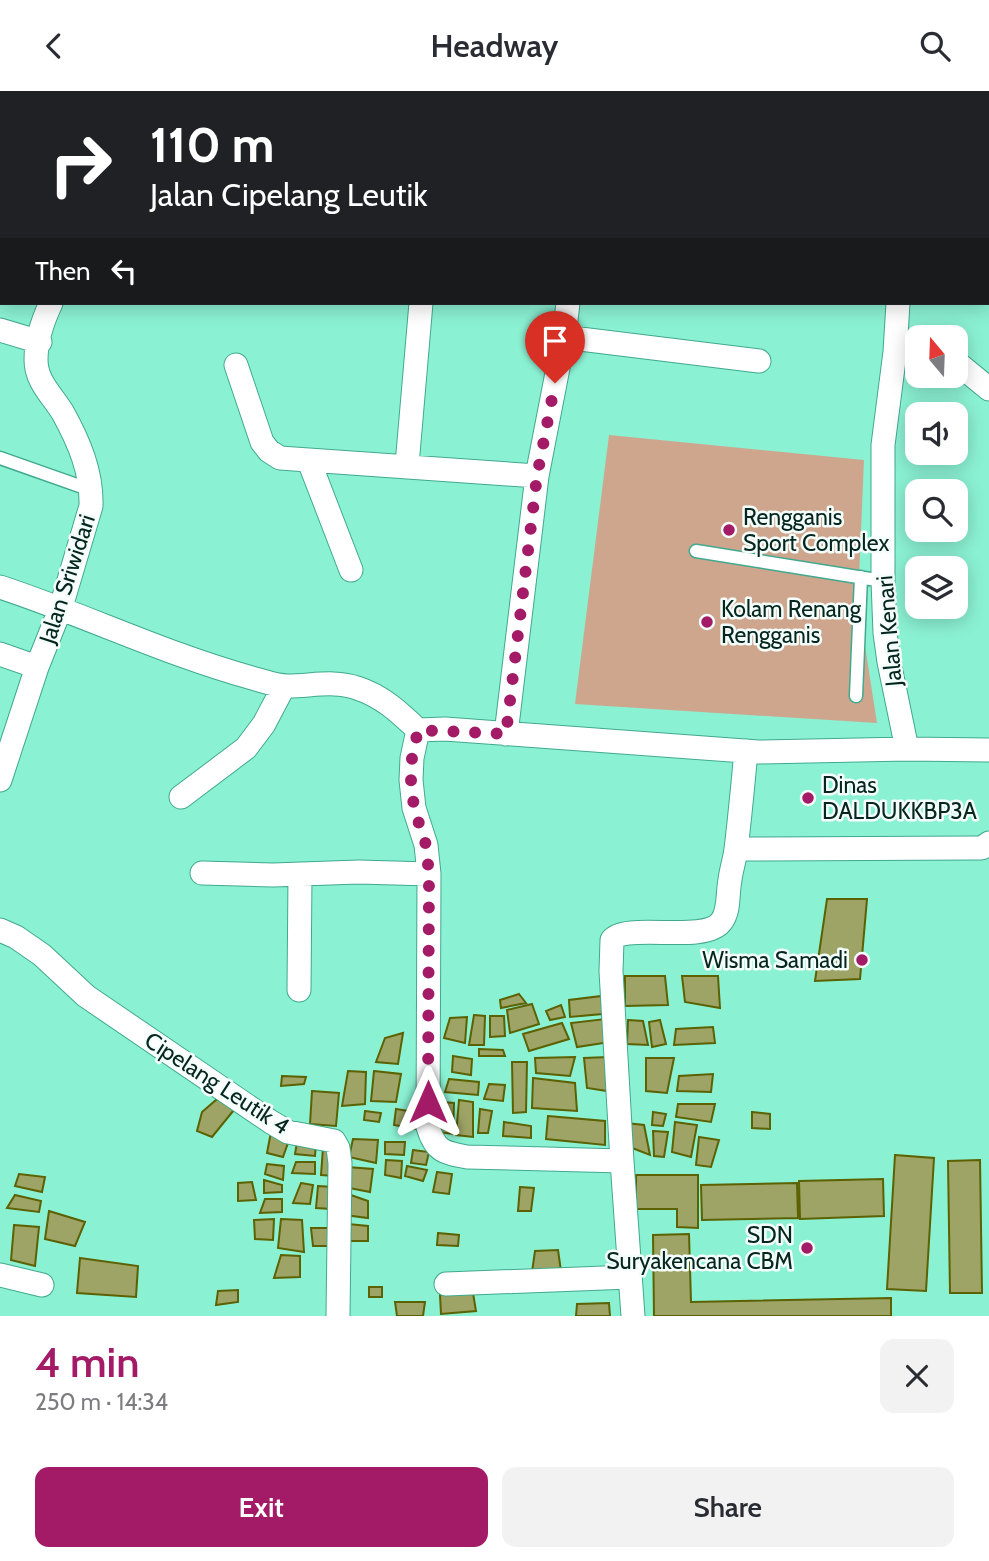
<!DOCTYPE html>
<html lang="en">
<head>
<meta charset="utf-8">
<style>
	:root { --surface:#fff; --page:#f2f2f3; --text:#2b2b33; --muted:#7c7c81; --accent:#a31b66 }
	body { margin:0; font-family:Cabin,sans-serif; background:var(--page); color:var(--text); height:100vh; display:flex; flex-direction:column; font-size:26px; white-space:nowrap }
	* { box-sizing:border-box; margin:0 }
	p { font-size:23px; color:var(--muted) }
	.icon { flex:none; width:38px; height:38px; fill:none; stroke:currentColor; stroke-width:2; stroke-linecap:round; stroke-linejoin:round }
	.map { position:relative; height:1225px; overflow:hidden }
	.side { display:flex; flex-direction:column; background:var(--surface); flex:1 }
	.side>* { flex:none }
	.top-card { position:absolute; left:0px; top:0px; width:990px; height:214px; box-shadow:0 4px 18px #0003; background:#202124; color:#fff; overflow:hidden }
	.needle { width:46px; rotate:341deg }
	.controls { position:absolute; left:905px; top:234px; display:grid; gap:14px }
	.controls a { display:grid; place-items:center; width:63px; height:63px; border-radius:14px; background:var(--surface); box-shadow:0 4px 18px #0003; font-size:35px }
	.pin { position:absolute; display:grid; place-items:center; width:60px; height:60px; color:#fff; margin:-72px -30px; border-radius:50% 50% 50% 0; rotate:-45deg; box-shadow:0 0 7px #0007 }
	.pin .icon { rotate:45deg }
	.me { position:absolute; width:77px; margin:-38px; rotate:0deg; stroke-linejoin:round; filter:drop-shadow(0 0 5px #0008) }
	.turn { display:flex; align-items:center; gap:24px; height:147px; padding:0 35px; font-size:32px }
	.turn .icon { width:91px; height:91px; stroke-width:2.5 }
	.turn b { display:block; font-size:49px; line-height:60px }
	.then { display:flex; align-items:center; height:66px; padding:0 35px; background:#0003; gap:14px; font-size:26px }
	.round { display:grid; place-items:center; flex:none; width:74px; height:74px; border-radius:14px; background:var(--page) }
	.head { display:flex; align-items:center; justify-content:space-between; height:119px; padding:0 35px }
	h1 { font-size:42px; font-weight:600; line-height:52px; color:var(--accent) }
	.cta { display:flex; gap:14px; margin-top:auto; padding:14px 35px }
	.cta a { flex:1; height:80px; border-radius:14px; background:var(--accent); color:#fff; font-size:28px; font-weight:600; line-height:80px; text-align:center }
	.cta a+a { background:var(--page); color:var(--text) }
	header { display:flex; justify-content:space-between; align-items:center; height:91px; padding:0 35px; background:var(--surface); font-size:32px; font-weight:600 }
	.map>svg:first-child { display:block }
	.grass { fill:#cea68e }
	.building { fill:#9ea465; stroke:#5c6102; stroke-width:2 }
	.lines { fill:none; stroke-linecap:round; stroke-linejoin:round }
	.lane-casing { stroke:#40a98e; stroke-width:15 }
	.street-casing { stroke:#40a98e; stroke-width:25 }
	.lane { stroke:#fff; stroke-width:12 }
	.street { stroke:#fff; stroke-width:23 }
	.route { stroke:#a31b66; stroke-width:12; stroke-dasharray:0 21.6 }
	.poi-dot { fill:#a31b66; stroke:#f4fdfa; stroke-width:2.5 }
	.labels { text-anchor:middle; dominant-baseline:central; stroke-width:5; stroke-linejoin:round; paint-order:stroke }
	.poi-label { font-size:23px; fill:#05261e; stroke:#f4fdfa; text-anchor:start }
	.street-label { font-size:23px; fill:#05261e; stroke:#f4fdfa }
</style>
</head>
<body>
<header><svg class="icon" aria-label="back" viewBox="0 0 24 24"><path d="M15 5l-7 7 7 7"/></svg>Headway<svg class="icon" aria-label="search" viewBox="0 0 24 24"><circle cx="10" cy="10" r="6"/><path d="M15 15l6 6"/></svg></header>
<div class="map">
<svg width="989" height="1225" viewBox="0 0 989 1225">
	<rect width="100%" height="100%" fill="#8bf1d3"/>
	<path class="grass" d="M609 344 864 369 858 510 877 632 575 613Z"/>
	<path class="building" d="M827 808H867L860 888 815 890Z
		M625 885H665L668 914 625 915Z
		M682 885H718L720 917 685 911Z
		M519 903 526 912 501 917 500 909Z
		M602 905V923L570 926 569 909Z
		M532 913 539 933 510 942 507 919Z
		M561 914 565 926 550 929 546 920Z
		M474 924 485 925 484 954H469Z
		M490 925H504L505 945 490 946Z
		M467 926 465 952 444 947 450 927Z
		M605 928 610 951 577 956 571 932Z
		M628 929 643 930 648 954 627 953Z
		M660 929 666 953 652 956 649 931Z
		M562 932 569 948 529 960 523 943Z
		M713 936 715 952 674 954 676 938Z
		M403 942 398 973 376 971 385 947Z
		M479 958 503 959 505 965H479Z
		M453 965 472 968 471 984 452 981Z
		M575 966 570 985 536 982 535 967Z
		M608 966 607 1000 587 997 584 967Z
		M646 967H674L667 1002 646 1000Z
		M512 971H527L526 1021 513 1022Z
		M348 980 366 981 365 1013 342 1015Z
		M374 980 401 983 396 1011 371 1010Z
		M713 983 711 1001 677 1000 679 985Z
		M282 985 306 986 304 993 281 995Z
		M533 987 575 992 577 1020 532 1017Z
		M449 988 479 991 478 1004 445 1001Z
		M489 993 505 994 503 1010 484 1008Z
		M312 1000 339 1002 336 1035 310 1033Z
		M230 1006 238 1014 212 1046 197 1040 202 1021 216 1009Z
		M459 1009 473 1011V1046L456 1044Z
		M442 1011 454 1012 453 1043 436 1041Z
		M678 1013H715L711 1031 676 1026Z
		M396 1018 421 1022 417 1038 394 1034Z
		M480 1018 492 1020 488 1042H478Z
		M365 1020 381 1022 379 1031 364 1029Z
		M653 1021 666 1023 663 1035 652 1034Z
		M752 1021 770 1023V1038L752 1037Z
		M548 1025 605 1030V1054L546 1048Z
		M504 1031 531 1035V1047L503 1045Z
		M675 1031 697 1034 691 1066 672 1061Z
		M626 1032 644 1034 650 1064 627 1055Z
		M653 1040 668 1041 664 1066 654 1065Z
		M271 1041 289 1049 283 1066 267 1062Z
		M699 1046 719 1049 711 1076 696 1074Z
		M353 1048 378 1049 376 1072 349 1066Z
		M297 1051 316 1052 315 1065 295 1063Z
		M385 1051H405L404 1064 385 1063Z
		M323 1057 334 1059V1085L321 1084Z
		M413 1059 429 1061 426 1074 411 1072Z
		M895 1064 934 1067 926 1200 887 1198Z
		M386 1069 402 1070 401 1087 385 1084Z
		M980 1069 982 1202H950L948 1070Z
		M296 1071H315V1083L292 1082Z
		M267 1073 284 1075 283 1089 265 1083Z
		M407 1075 427 1079 423 1090 405 1085Z
		M347 1076 373 1078 370 1101 344 1096Z
		M437 1081 452 1083 449 1103 433 1101Z
		M19 1083 45 1086 42 1101 15 1095Z
		M636 1084H698V1137L677 1136V1118H636Z
		M883 1088 884 1125 800 1128 799 1090Z
		M264 1089 282 1094V1101L264 1102Z
		M252 1091 256 1109 238 1110V1092Z
		M301 1092 313 1094 310 1113 293 1112Z
		M797 1092 798 1127 702 1129 701 1094Z
		M318 1095 333 1096 331 1118 316 1117Z
		M520 1096 534 1097 531 1120H518Z
		M345 1102 368 1110V1127L345 1124Z
		M15 1104 41 1110 39 1121 7 1117Z
		M265 1108H282V1121L260 1122Z
		M49 1120 85 1131 75 1155 45 1148Z
		M274 1128 273 1149 255 1148 254 1129Z
		M281 1128 302 1129 304 1161 278 1157Z
		M348 1133 368 1135V1150H349Z
		M14 1134 39 1136 35 1175 11 1169Z
		M311 1137H332V1155H313Z
		M438 1142 459 1144 458 1155 437 1154Z
		M689 1143 691 1211 891 1207V1225H654L653 1144Z
		M558 1159 561 1180 532 1181 535 1160Z
		M281 1164 300 1165V1186L274 1187Z
		M80 1167 138 1175 136 1206 77 1202Z
		M369 1196H382V1206H369Z
		M238 1199V1211L216 1214 218 1200Z
		M473 1202 476 1220 441 1223 440 1204Z
		M395 1211H425L423 1225H397Z
		M609 1212 610 1225H576L577 1213Z"/>
	<g class="lines">
		<g class="lane-casing">
			<path id="lane" d="M0 367 91 399
				M696 460 883 490
				M856 605 861 486"/>
		</g>
		<g class="street-casing">
			<path id="street" d="M180 2V0
				M318 2 319 0
				M728 2V0
				M939 2V0
				M898 212 895 261 883 354V490L885 542 889 571 907 658 989 659
				M0 239 40 251
				M564 246 759 270
				M956 271 989 298
				M236 274 262 351 269 360 280 367 537 385
				M309 370 351 479
				M407 374 421 212
				M0 496C85 524 165 563 252 587 263 590 276 595 288 595 311 595 335 589 357 597 382 605 399 621 418 639
				M0 563 37 576
				M506 643 537 385 564 246 568 212
				M0 689 37 576 61 516 91 415C92 381 79 351 63 322 53 305 36 291 36 269 36 250 43 229 51 212
				M181 706 246 657 264 633 284 595
				M736 758 975 757H982L989 752
				M202 782 273 784 359 781 429 783
				M0 839 16 846 42 864 86 905 271 1031 288 1041 334 1050 338 1057 340 1072 338 1225
				M299 899 300 784
				M622 1070 611 880 612 849C626 831 704 853 721 831 730 820 727 803 730 789 731 779 735 768 736 758 740 725 743 693 746 660
				M0 1184 42 1194
				M446 1193 630 1186
				M633 1225 622 1070 467 1066C444 1062 435 1060 428 1036L429 783 426 754 414 717 411 689 412 667 418 639 445 638 758 661 907 658"/>
		</g>
		<use href="#lane" class="lane"/>
		<use href="#street" class="street"/>
	</g>
	<g class="lines">
		<path class="route" d="M428 1011 429 783 426 754 414 717 411 689 412 667 418 639 506 643 537 385 555 292"/>
	</g>
	<g class="poi-dot">
		<circle cx="729" cy="439" r="7"/>
		<circle cx="707" cy="531" r="7"/>
		<circle cx="808" cy="707" r="7"/>
		<circle cx="862" cy="869" r="7"/>
		<circle cx="807" cy="1157" r="7"/>
	</g>
	<g class="labels">
		<g class="poi-label">
			<text x="743" y="426">Rengganis<tspan x="743" dy="26">Sport Complex</tspan></text>
			<text x="721" y="518">Kolam Renang<tspan x="721" dy="26">Rengganis</tspan></text>
			<text x="822" y="694">Dinas<tspan x="822" dy="26">DALDUKKBP3A</tspan></text>
			<text x="848" y="869" text-anchor="end">Wisma Samadi</text>
			<text x="793" y="1144" text-anchor="end">SDN<tspan x="793" dy="26">Suryakencana CBM</tspan></text>
		</g>
		<g class="street-label">
			<text transform="translate(67 488) rotate(-72)">Jalan Sriwidari</text>
			<text transform="translate(889 540) rotate(-95)">Jalan Kenari</text>
			<text transform="translate(217 992) rotate(33)">Cipelang Leutik 4</text>
		</g>
	</g>
</svg>
<div class="controls">
<a><svg class="needle" viewBox="-14 -14 28 28"><path d="M0-13l5 13h-10z" fill="#e53935"/><path d="M0 13l5-13h-10z" fill="#7c7c81"/></svg></a>
<a><svg class="icon" aria-label="sound" viewBox="0 0 24 24"><path d="M4 9h4l5-4v14l-5-4H4zM17 9q2 3 0 6"/></svg></a>
<a><svg class="icon" aria-label="search" viewBox="0 0 24 24"><circle cx="10" cy="10" r="6"/><path d="M15 15l6 6"/></svg></a>
<a><svg class="icon" aria-label="layers" viewBox="0 0 24 24"><path d="M12 4l9 5-9 5-9-5zM3 14l9 5 9-5"/></svg></a>
</div>
<div class="pin" style="left:555px;top:292px;background:#d93025"><svg class="icon" aria-label="arrive" viewBox="0 0 24 24"><path d="M6 21V4h12l-3 4 3 4H6"/></svg></div>
<svg class="me" style="left:428px;top:1011px" viewBox="-20 -20 40 40"><path d="M0-17L14 15 0 8-14 15z" fill="#a31b66" stroke="#fff" stroke-width="4"/></svg>
<div class="top-card">
<div class="turn"><svg class="icon" aria-label="right" viewBox="0 0 24 24"><path d="M7 20v-9h11M14 6l5 5-5 5"/></svg><div><b>110 m</b>Jalan Cipelang Leutik</div></div>
<div class="then">Then<svg class="icon" aria-label="left" viewBox="0 0 24 24"><path d="M17 20v-9H6M10 6l-5 5 5 5"/></svg></div>
</div>
</div>
<section class="side">
<div class="head"><div><h1>4 min</h1><p>250 m · 14:34</p></div><a class="round"><svg class="icon" aria-label="close" viewBox="0 0 24 24"><path d="M6 6l12 12M18 6L6 18"/></svg></a></div>
<div class="cta"><a>Exit</a><a>Share</a></div>
</section>
</body>
</html>
